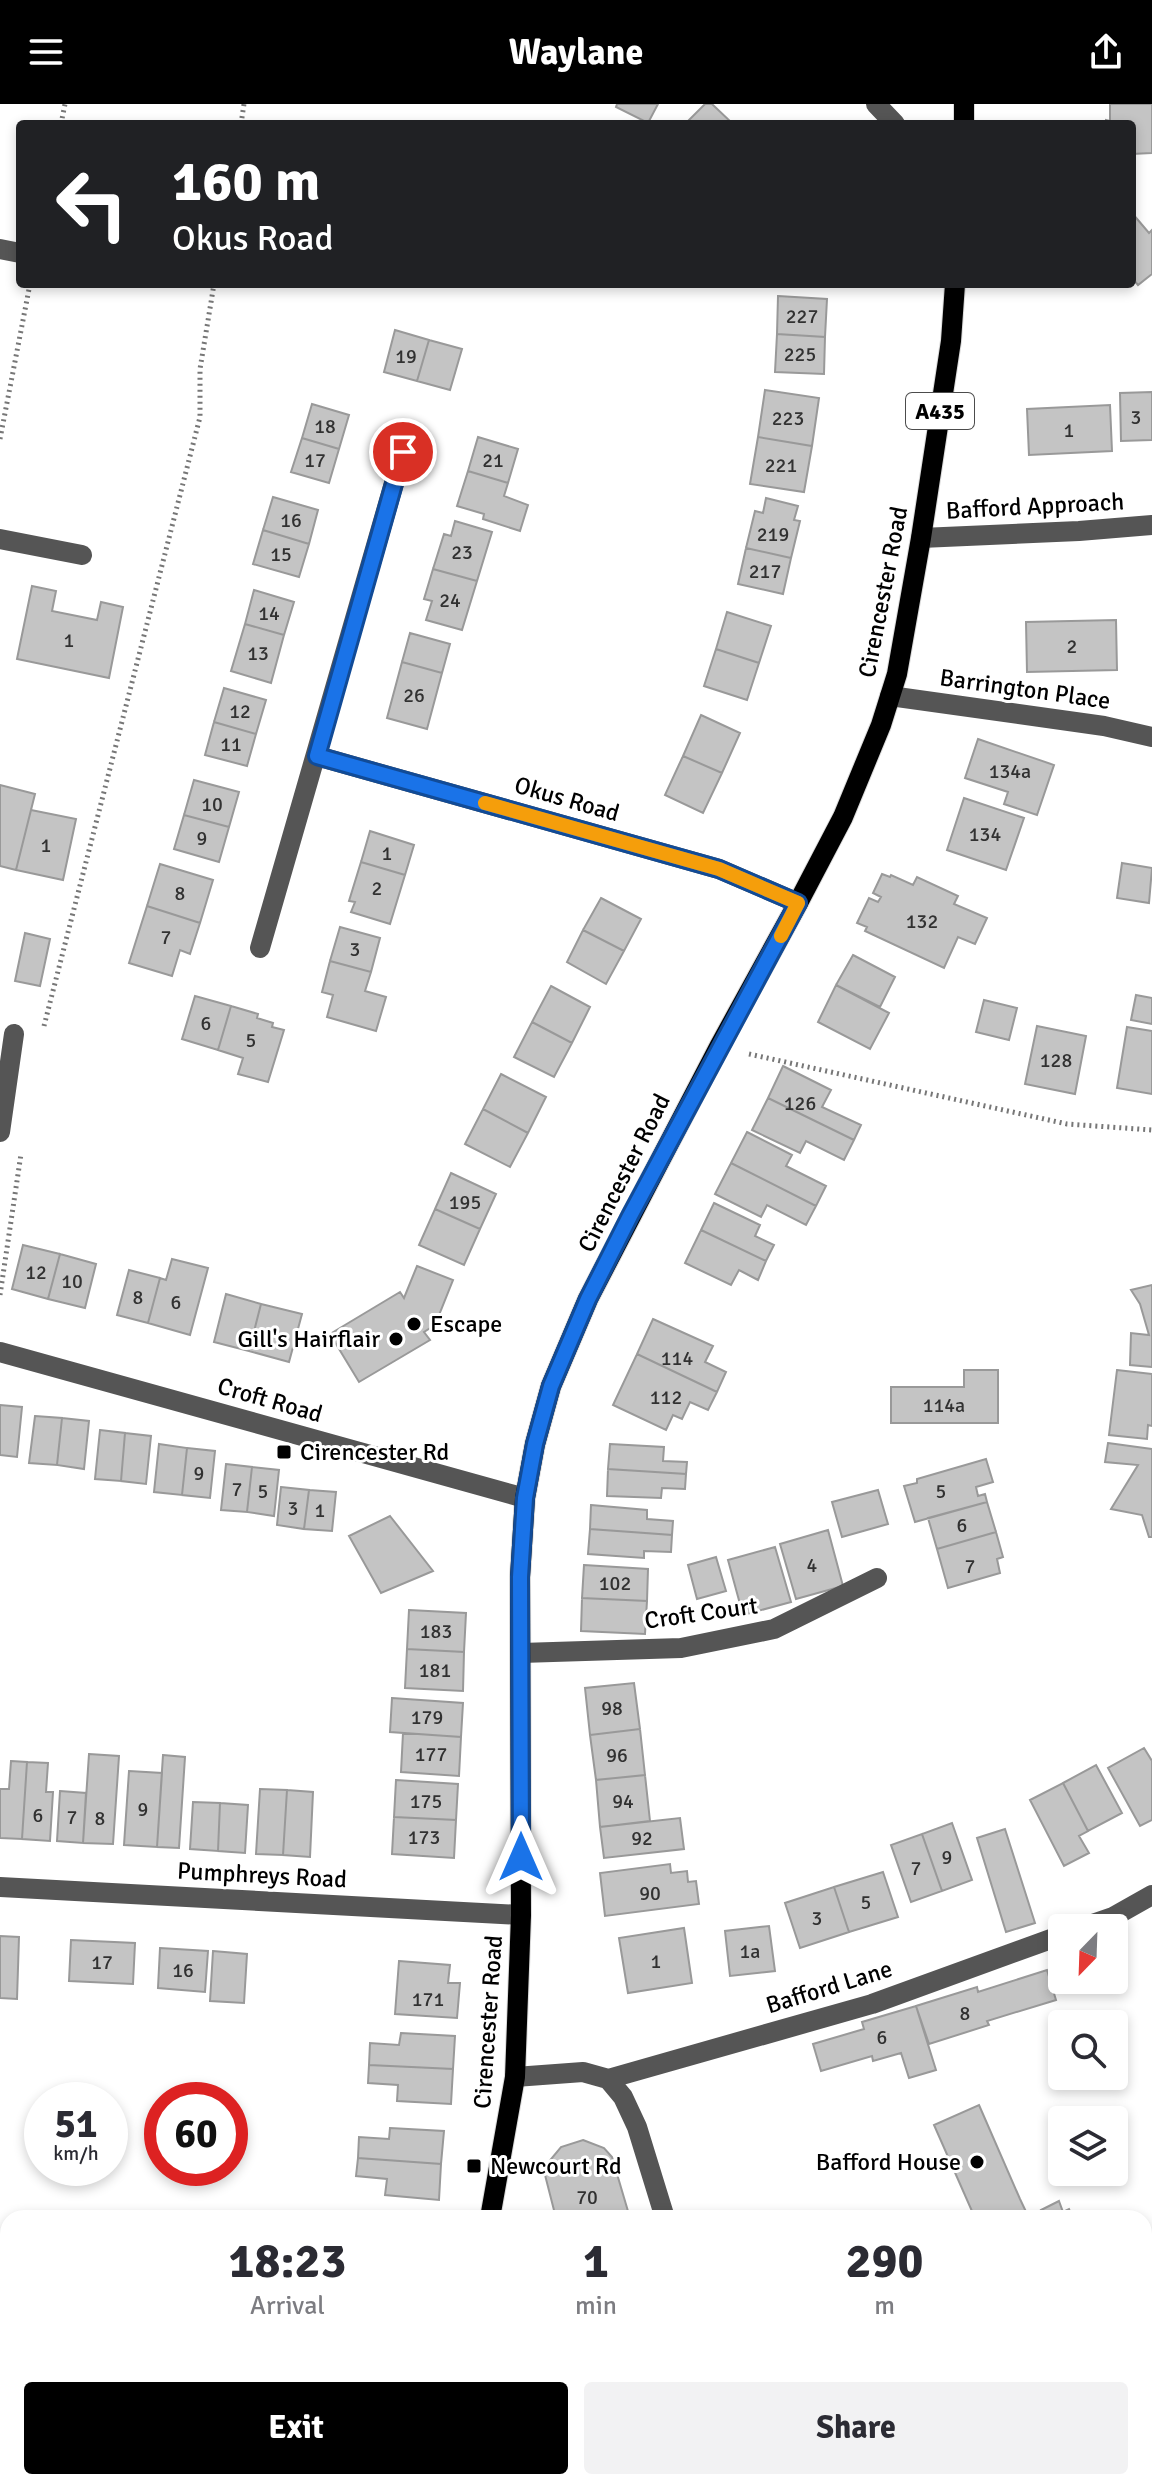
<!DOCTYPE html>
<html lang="en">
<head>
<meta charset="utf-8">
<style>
	:root { --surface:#fff; --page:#f2f2f3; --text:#2b2b33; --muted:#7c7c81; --accent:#000 }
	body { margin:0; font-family:Signika,sans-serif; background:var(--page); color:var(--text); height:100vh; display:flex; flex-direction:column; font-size:30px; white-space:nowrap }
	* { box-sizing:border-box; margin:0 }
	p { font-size:26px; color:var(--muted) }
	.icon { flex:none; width:44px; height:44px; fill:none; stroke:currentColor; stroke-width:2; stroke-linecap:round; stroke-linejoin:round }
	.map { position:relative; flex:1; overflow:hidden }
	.details { position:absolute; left:0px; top:2106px; width:1152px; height:280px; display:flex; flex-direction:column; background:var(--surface); border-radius:24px 24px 0 0; box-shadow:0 4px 12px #0003 }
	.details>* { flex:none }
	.banner { position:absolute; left:16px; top:16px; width:1120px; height:168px; border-radius:8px; box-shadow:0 4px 12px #0003; background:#202124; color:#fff; overflow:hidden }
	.needle { width:52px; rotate:203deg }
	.controls { position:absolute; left:1048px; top:1810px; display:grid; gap:16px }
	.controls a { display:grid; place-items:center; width:80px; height:80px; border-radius:8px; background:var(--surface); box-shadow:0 4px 12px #0003; font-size:40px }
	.speed { position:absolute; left:24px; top:1978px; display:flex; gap:16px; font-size:40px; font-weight:700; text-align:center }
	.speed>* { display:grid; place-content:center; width:104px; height:104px; border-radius:50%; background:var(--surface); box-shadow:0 4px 12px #0003; line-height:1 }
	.speed small { font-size:20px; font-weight:400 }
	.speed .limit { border:12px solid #d22; background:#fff; color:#111 }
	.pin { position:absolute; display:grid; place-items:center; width:68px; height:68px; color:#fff; margin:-34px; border:4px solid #fff; border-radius:50%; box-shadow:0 2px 8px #0007 }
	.me { position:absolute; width:88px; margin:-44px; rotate:0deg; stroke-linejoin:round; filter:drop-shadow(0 0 6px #0008) }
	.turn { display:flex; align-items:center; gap:28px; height:168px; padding:0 24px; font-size:36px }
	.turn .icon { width:104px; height:104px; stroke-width:2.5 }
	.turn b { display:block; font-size:56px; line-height:68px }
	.eta { display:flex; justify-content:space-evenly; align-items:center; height:136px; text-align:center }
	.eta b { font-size:48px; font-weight:700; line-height:56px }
	.primary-button { display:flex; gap:16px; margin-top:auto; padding:16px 24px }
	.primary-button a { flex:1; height:92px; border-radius:8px; background:var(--accent); color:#fff; font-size:32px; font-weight:700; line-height:92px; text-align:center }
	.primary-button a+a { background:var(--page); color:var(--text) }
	header { display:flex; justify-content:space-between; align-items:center; height:104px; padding:0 24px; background:var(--accent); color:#fff; font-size:36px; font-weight:700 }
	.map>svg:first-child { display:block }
	.green { fill:#dcdcdc }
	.building { fill:#c4c4c4; stroke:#999; stroke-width:2 }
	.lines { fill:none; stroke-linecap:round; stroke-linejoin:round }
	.major-casing { stroke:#dbdbdb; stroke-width:22 }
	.path { stroke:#777; stroke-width:5; stroke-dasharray:2 4; stroke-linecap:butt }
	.minor { stroke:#555; stroke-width:20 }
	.major { stroke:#000; stroke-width:20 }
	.route-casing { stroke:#114b97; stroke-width:20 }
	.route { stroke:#1a73e8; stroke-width:14 }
	.slow { stroke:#f59e0b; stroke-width:14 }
	.poi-dot { fill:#000; stroke:#fff; stroke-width:3 }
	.labels { text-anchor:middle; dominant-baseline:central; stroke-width:6; stroke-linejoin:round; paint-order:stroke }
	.number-label { font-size:20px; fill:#313131 }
	.shield { fill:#fff; stroke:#4c4c4c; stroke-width:2 }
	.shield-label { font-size:22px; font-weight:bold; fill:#000 }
	.street-label { font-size:24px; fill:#000; stroke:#fff }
	.poi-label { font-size:24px; fill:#000; stroke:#fff; text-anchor:start }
</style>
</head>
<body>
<header><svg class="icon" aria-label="menu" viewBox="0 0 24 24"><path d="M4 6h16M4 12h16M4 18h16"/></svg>Waylane<svg class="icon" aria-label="share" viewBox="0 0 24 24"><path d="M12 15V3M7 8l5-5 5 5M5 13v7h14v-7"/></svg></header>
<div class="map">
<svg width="1152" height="2386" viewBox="0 0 1152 2386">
	<rect width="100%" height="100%" fill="#fff"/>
	<path class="green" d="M441 2378H628L696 2386H440Z"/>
	<path class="building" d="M617 0H658L648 19 616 3Z
		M705 0H712L733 20H685Z
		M1110 0H1152V49L1132 50V20H1106V16L1110 17Z
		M1132 109 1149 129 1152 126V170L1138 181 1132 174Z
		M779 180H830V182H779Z
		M778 192 827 195 825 233 777 230Z
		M395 226 429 236 417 277 384 268Z
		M777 230 825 233 824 270 775 268Z
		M429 236 462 245 450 286 417 277Z
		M765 286 819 294 812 342 758 333Z
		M1152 288V336L1121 337 1120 289Z
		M312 300 349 311 339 345 302 334Z
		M1110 301 1112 347 1029 351 1027 305Z
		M478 333 518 345 508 379 468 367Z
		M758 333 812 342 804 388 750 380Z
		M302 334 339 345 329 379 291 368Z
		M468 367 508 379 504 392 528 401 520 427 483 415 484 410 457 402Z
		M273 393 318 406 309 440 263 426Z
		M766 394 798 402 794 416 800 417 791 454 746 444 755 407 763 409Z
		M455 417 492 428 477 477 433 465 444 430 451 432Z
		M263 426 309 440 299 473 253 460Z
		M746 444 791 454 783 490 738 480Z
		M433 465 477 477 462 526 426 516 432 497 424 495Z
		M32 482 56 487 52 507 97 516 101 498 123 503 109 574 17 555Z
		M254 486 294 498 284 531 245 520Z
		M727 508 771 522 759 559 716 545Z
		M1116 516 1117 566 1027 568 1026 518Z
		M245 520 284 531 271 579 231 567Z
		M410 529 450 540 442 569 402 558Z
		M716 545 759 559 747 596 704 582Z
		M402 558 442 569 427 625 387 614Z
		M224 584 266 596 256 630 214 618Z
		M701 611 740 629 722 669 683 652Z
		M214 618 256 630 247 662 205 651Z
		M978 635 1054 661 1037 711 1004 700 1008 688 965 674Z
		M683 652 722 669 703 709 665 691Z
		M194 676 239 688 229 723 184 711Z
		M0 681 35 690 16 766 0 762Z
		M964 694 1024 714 1006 766 947 746Z
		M31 706 76 715 63 776 16 766Z
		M184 711 229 723 219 758 174 745Z
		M370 727 414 741 405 771 361 758Z
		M361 758 405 771 390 820 351 808 355 798 349 797Z
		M1122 759 1152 764 1149 799 1117 794Z
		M160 760 213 776 200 819 147 802Z
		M882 770 890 773 891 771 913 781 917 773 958 792 954 800 987 814 975 840 958 833 944 864 865 827 867 823 857 819 869 794 878 798 881 793 873 789Z
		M601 794 641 815 624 847 583 826Z
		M147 802 200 819 190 850 180 846 172 872 129 859Z
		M340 823 380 834 371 868 330 857Z
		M583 826 624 847 606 880 567 858Z
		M25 829 50 835 40 882 15 877Z
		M853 851 895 873 880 903 836 881Z
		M330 857 371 868 365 887 386 893 376 927 327 913 333 891 322 888Z
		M836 881 889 909 870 945 818 918Z
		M551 882 590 903 572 939 532 918Z
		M1136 891 1152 894V920L1131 916Z
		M195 892 231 902 218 946 182 935Z
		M984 896 1017 904 1009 936 976 928Z
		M231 902 258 910 257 914 273 919 272 923 284 926 268 978 238 970 243 954 218 946Z
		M532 918 572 939 554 973 514 953Z
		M1037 922 1086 932 1075 990 1025 980Z
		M1127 923 1152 927V990L1117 984Z
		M783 962 831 986 822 1003 861 1021 854 1036 768 994Z
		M501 970 546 993 528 1029 483 1005Z
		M768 994 854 1036 844 1056 806 1037 800 1049 752 1026Z
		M483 1005 528 1029 510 1063 465 1040Z
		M747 1028 792 1051 786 1062 826 1082 816 1102 731 1059Z
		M731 1059 816 1102 806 1121 767 1101 761 1113 715 1090Z
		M451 1069 496 1090 480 1125 435 1105Z
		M714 1099 760 1121 755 1132 774 1141 766 1157 701 1126Z
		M435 1105 480 1125 464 1161 419 1141Z
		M701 1126 766 1157 758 1176 739 1166 731 1181 685 1159Z
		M23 1141 60 1150 48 1195 12 1185Z
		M60 1150 96 1160 85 1204 48 1195Z
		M172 1155 208 1164 190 1231 148 1219 160 1174 166 1176Z
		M417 1162 453 1176 435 1221 424 1228 430 1236 359 1278 330 1230 400 1188 404 1194Z
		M129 1166 160 1174 148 1219 117 1211Z
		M1152 1181V1263L1130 1261 1131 1229 1149 1231 1140 1200 1131 1186Z
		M226 1190 261 1200 249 1247 214 1238Z
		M261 1200 302 1210 289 1258 249 1247Z
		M653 1215 713 1242 705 1258 726 1268 717 1288 637 1250Z
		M637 1250 717 1288 708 1306 690 1298 682 1315 673 1311 666 1326 613 1301Z
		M964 1266H998V1319H891V1283H964Z
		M1117 1266 1152 1270V1322L1148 1321 1147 1335 1109 1331Z
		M0 1301 22 1303 17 1353 0 1351Z
		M35 1312 62 1314 57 1361 29 1359Z
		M62 1314 89 1317 84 1365 57 1361Z
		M100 1326 125 1329 121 1377 95 1375Z
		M125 1329 151 1332 146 1380 121 1377Z
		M1108 1339 1152 1345V1433H1149L1142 1411 1111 1405 1138 1361 1105 1358Z
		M159 1340 187 1344 182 1391 154 1388Z
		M610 1340 664 1343 663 1357 687 1358 686 1370 608 1365Z
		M187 1344 215 1347 210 1394 182 1391Z
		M986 1355 993 1378 976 1383 978 1392 985 1390 987 1398 915 1418 904 1382 917 1379V1375Z
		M226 1360 252 1363 247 1408 221 1406Z
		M252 1363 279 1366 274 1412 247 1408Z
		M608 1365 686 1370 685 1385 662 1384 661 1394 607 1392Z
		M281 1383 309 1386 304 1425 277 1421Z
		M309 1386 336 1388 332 1427 304 1425Z
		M878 1386 888 1420 842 1433 832 1398Z
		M987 1398 996 1428 937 1445 928 1414Z
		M591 1401 647 1406V1415L673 1417 672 1431 590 1425Z
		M390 1412 433 1467 381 1489 349 1432Z
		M590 1425 672 1431 671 1448 644 1447V1454L588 1450Z
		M828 1426 843 1482 796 1495 780 1440Z
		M996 1428 1003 1453 997 1455 1000 1469 948 1484 937 1445Z
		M775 1443 791 1498 743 1511 728 1456Z
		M716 1453 726 1487 697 1495 688 1461Z
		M584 1461 648 1465 647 1497 582 1494Z
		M582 1494 647 1497 645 1530 581 1527Z
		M409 1506 466 1509 464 1548 407 1545Z
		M407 1545 464 1548 463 1587 405 1584Z
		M634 1579 640 1625 590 1631 585 1584Z
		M392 1594 463 1599 461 1633 390 1628Z
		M640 1625 645 1671 596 1676 590 1631Z
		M403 1629 461 1633 459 1672 401 1668Z
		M1144 1644 1152 1657V1716L1140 1722 1108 1664Z
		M89 1650 119 1652 113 1740 83 1739Z
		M163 1651 185 1653 179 1744 157 1743Z
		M11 1657 27 1658 22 1735 0 1734V1685H9Z
		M27 1658 48 1659 46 1688H53L50 1737 22 1735Z
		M1096 1661 1122 1709 1088 1727 1063 1679Z
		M129 1667 162 1669 157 1743 124 1741Z
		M645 1671 650 1717 600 1723 596 1676Z
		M396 1676 458 1680 456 1716 394 1713Z
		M1063 1679 1088 1727 1079 1732 1089 1749 1064 1762 1030 1696Z
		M260 1685 287 1686 283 1751 256 1750Z
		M287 1686 313 1688 310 1753 283 1751Z
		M60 1687 86 1689 83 1739 57 1737Z
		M193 1698 220 1699 218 1747 190 1745Z
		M220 1699 248 1701 245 1749 218 1747Z
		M394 1713 456 1716 454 1754 392 1750Z
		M680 1714 684 1745 604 1754 600 1723Z
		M952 1719 972 1776 942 1787 922 1730Z
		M1005 1725 1035 1819 1006 1828 977 1734Z
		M922 1730 942 1787 911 1798 891 1741Z
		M670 1760 671 1769 687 1767 688 1778 696 1777 699 1800 605 1812 600 1769Z
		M883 1768 898 1813 849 1828 834 1783Z
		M834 1783 849 1828 800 1844 785 1799Z
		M769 1822 775 1867 730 1872 725 1827Z
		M684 1824 692 1879 628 1889 619 1834Z
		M0 1832 19 1833 17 1895 0 1894Z
		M71 1836 135 1839 133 1880 69 1877Z
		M160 1844 208 1847 205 1888 158 1884Z
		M213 1847 247 1850 244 1899 210 1897Z
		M399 1857 450 1861 448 1879H460L457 1914 395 1910Z
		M1047 1866 1056 1896 987 1917 989 1921 929 1940 916 1902 977 1883 978 1888Z
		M916 1902 936 1966 909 1974 901 1949 873 1957 872 1952 821 1967 813 1940 864 1925 862 1918Z
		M401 1929 455 1932 453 1965 369 1961 370 1939 399 1941Z
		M369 1961 453 1965 451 2000 397 1997 398 1981 368 1979Z
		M979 2001 1020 2095 1029 2114H975L934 2021Z
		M390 2024 444 2027 441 2060 358 2054 359 2033 389 2035Z
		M583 2036 604 2044 612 2053 630 2114H556L545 2071 547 2060 561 2043Z
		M358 2054 441 2060 439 2096 385 2091 387 2075 356 2072Z
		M1059 2097 1063 2108 1069 2105 1073 2114H1045L1041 2106Z
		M1152 2335V2383L1144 2386 1141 2378H1144V2338Z
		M295 2378H380L379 2386H323Z
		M1093 2378H1120L1124 2386H1097Z"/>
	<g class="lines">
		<g class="major-casing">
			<path id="major" d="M964 20V0
				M490 2114 515 1973 521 1811 520 1473 525 1394 535 1340 551 1282 588 1195 719 943 798 799 843 713 881 621 897 570 921 434 951 237 955 180
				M440 2386 441 2378"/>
		</g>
		<path class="path" d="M61 20 65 0
			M241 20 244 0
			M0 335 30 180
			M44 922 200 313V265L214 180
			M749 950 1067 1020 1152 1026
			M0 1191 21 1050"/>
		<path class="minor" d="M876 0 895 20
			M0 145 20 149
			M921 434 1079 427 1152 421
			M0 435 82 451
			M890 592 1104 622 1152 633
			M317 652 719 765 798 799
			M260 844 403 348
			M0 1028 14 930
			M0 1248 525 1394
			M521 1549 681 1544 774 1525 877 1474
			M0 1783 521 1811
			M1081 1824 1113 1813 1152 1791
			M515 1973 583 1968 608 1975 623 1993 637 2023 665 2114
			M608 1975 872 1900 1062 1831
			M742 2378 745 2386
			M957 2386 961 2378"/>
		<use href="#major" class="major"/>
	</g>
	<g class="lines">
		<g class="route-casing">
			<path id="route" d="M403 348 317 652 719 765 798 799 630 1112 588 1195 551 1282 535 1340 525 1394 520 1473 521 1753"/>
		</g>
		<use href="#route" class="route"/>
		<path class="slow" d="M485 699 719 765 798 799 781 832"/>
	</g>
	<g class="poi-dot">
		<circle cx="414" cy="1220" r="8"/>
		<circle cx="396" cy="1235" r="8"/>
		<rect x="276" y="1340" width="16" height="16" rx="4"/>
		<circle cx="977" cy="2058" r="8"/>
		<rect x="466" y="2054" width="16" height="16" rx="4"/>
	</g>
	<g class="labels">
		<g class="number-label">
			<text x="802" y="212">227</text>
			<text x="800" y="250">225</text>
			<text x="406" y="252">19</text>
			<text x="1136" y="313">3</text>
			<text x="788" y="314">223</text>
			<text x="325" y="322">18</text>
			<text x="1069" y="326">1</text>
			<text x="315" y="356">17</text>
			<text x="493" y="356">21</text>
			<text x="781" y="361">221</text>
			<text x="291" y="416">16</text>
			<text x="773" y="430">219</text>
			<text x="462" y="448">23</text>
			<text x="281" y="450">15</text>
			<text x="765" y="467">217</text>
			<text x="450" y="496">24</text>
			<text x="269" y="509">14</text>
			<text x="69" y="536">1</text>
			<text x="1072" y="542">2</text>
			<text x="258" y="549">13</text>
			<text x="414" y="591">26</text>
			<text x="240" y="607">12</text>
			<text x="231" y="640">11</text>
			<text x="1010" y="667">134a</text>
			<text x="212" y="700">10</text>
			<text x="985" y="730">134</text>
			<text x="202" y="734">9</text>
			<text x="46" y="741">1</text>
			<text x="387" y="749">1</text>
			<text x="377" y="784">2</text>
			<text x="180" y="789">8</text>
			<text x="922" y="817">132</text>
			<text x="166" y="833">7</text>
			<text x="355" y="845">3</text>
			<text x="206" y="919">6</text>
			<text x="251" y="936">5</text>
			<text x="1056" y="956">128</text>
			<text x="800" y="999">126</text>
			<text x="465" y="1098">195</text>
			<text x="36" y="1168">12</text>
			<text x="72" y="1177">10</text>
			<text x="138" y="1193">8</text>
			<text x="176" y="1198">6</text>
			<text x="677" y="1254">114</text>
			<text x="666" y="1293">112</text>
			<text x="944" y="1301">114a</text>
			<text x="199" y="1369">9</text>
			<text x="237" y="1385">7</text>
			<text x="263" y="1387">5</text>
			<text x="941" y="1387">5</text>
			<text x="293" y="1404">3</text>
			<text x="320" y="1406">1</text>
			<text x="962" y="1421">6</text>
			<text x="812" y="1461">4</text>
			<text x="970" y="1462">7</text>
			<text x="615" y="1479">102</text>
			<text x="436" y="1527">183</text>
			<text x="435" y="1566">181</text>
			<text x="612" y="1604">98</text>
			<text x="427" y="1613">179</text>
			<text x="431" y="1650">177</text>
			<text x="617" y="1651">96</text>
			<text x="426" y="1697">175</text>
			<text x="623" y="1697">94</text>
			<text x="143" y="1705">9</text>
			<text x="38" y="1711">6</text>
			<text x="72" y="1713">7</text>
			<text x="100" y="1714">8</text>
			<text x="424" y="1733">173</text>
			<text x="642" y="1734">92</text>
			<text x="947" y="1753">9</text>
			<text x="916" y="1764">7</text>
			<text x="650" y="1789">90</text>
			<text x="866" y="1798">5</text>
			<text x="817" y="1814">3</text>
			<text x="750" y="1847">1a</text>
			<text x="656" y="1857">1</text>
			<text x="102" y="1858">17</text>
			<text x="183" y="1866">16</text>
			<text x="428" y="1895">171</text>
			<text x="965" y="1909">8</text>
			<text x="882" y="1933">6</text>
			<text x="587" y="2093">70</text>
		</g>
		<rect class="shield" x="906" y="289" width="68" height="36" rx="6"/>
		<g class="shield-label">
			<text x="940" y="307">A435</text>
		</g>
		<g class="street-label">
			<text transform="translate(1035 402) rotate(-3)">Bafford Approach</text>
			<text transform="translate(883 488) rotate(-79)">Cirencester Road</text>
			<text transform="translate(1025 585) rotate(8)">Barrington Place</text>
			<text transform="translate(567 695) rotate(16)">Okus Road</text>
			<text transform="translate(624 1069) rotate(-63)">Cirencester Road</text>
			<text transform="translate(270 1296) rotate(16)">Croft Road</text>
			<text transform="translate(701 1509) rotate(-8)">Croft Court</text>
			<text transform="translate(262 1771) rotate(3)">Pumphreys Road</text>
			<text transform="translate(829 1883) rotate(-17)">Bafford Lane</text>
			<text transform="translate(488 1918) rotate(-86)">Cirencester Road</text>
		</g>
		<g class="poi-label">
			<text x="430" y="1220">Escape</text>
			<text x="380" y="1235" text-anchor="end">Gill's Hairflair</text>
			<text x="300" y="1348">Cirencester Rd</text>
			<text x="961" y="2058" text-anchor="end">Bafford House</text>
			<text x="490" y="2062">Newcourt Rd</text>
		</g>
	</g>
</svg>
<div class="controls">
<a><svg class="needle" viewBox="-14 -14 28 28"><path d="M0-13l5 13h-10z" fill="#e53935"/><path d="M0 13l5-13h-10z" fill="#7c7c81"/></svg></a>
<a><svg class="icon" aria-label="search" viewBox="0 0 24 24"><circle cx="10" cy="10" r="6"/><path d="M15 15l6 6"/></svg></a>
<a><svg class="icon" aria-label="layers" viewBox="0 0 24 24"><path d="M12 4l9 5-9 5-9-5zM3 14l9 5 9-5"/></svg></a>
</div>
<div class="speed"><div>51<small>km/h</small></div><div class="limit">60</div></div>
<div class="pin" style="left:403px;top:348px;background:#d93025"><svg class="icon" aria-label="arrive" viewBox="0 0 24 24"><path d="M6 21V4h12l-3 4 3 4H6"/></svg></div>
<svg class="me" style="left:521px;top:1753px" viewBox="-20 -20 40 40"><path d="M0-17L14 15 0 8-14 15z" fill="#1a73e8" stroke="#fff" stroke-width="4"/></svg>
<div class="banner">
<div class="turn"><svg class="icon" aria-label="left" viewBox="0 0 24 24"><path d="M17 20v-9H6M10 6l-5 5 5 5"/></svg><div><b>160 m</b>Okus Road</div></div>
</div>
<section class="details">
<div class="eta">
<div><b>18:23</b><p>Arrival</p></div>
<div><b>1</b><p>min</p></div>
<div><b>290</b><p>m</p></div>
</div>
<div class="primary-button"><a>Exit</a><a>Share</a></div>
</section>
</div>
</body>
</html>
